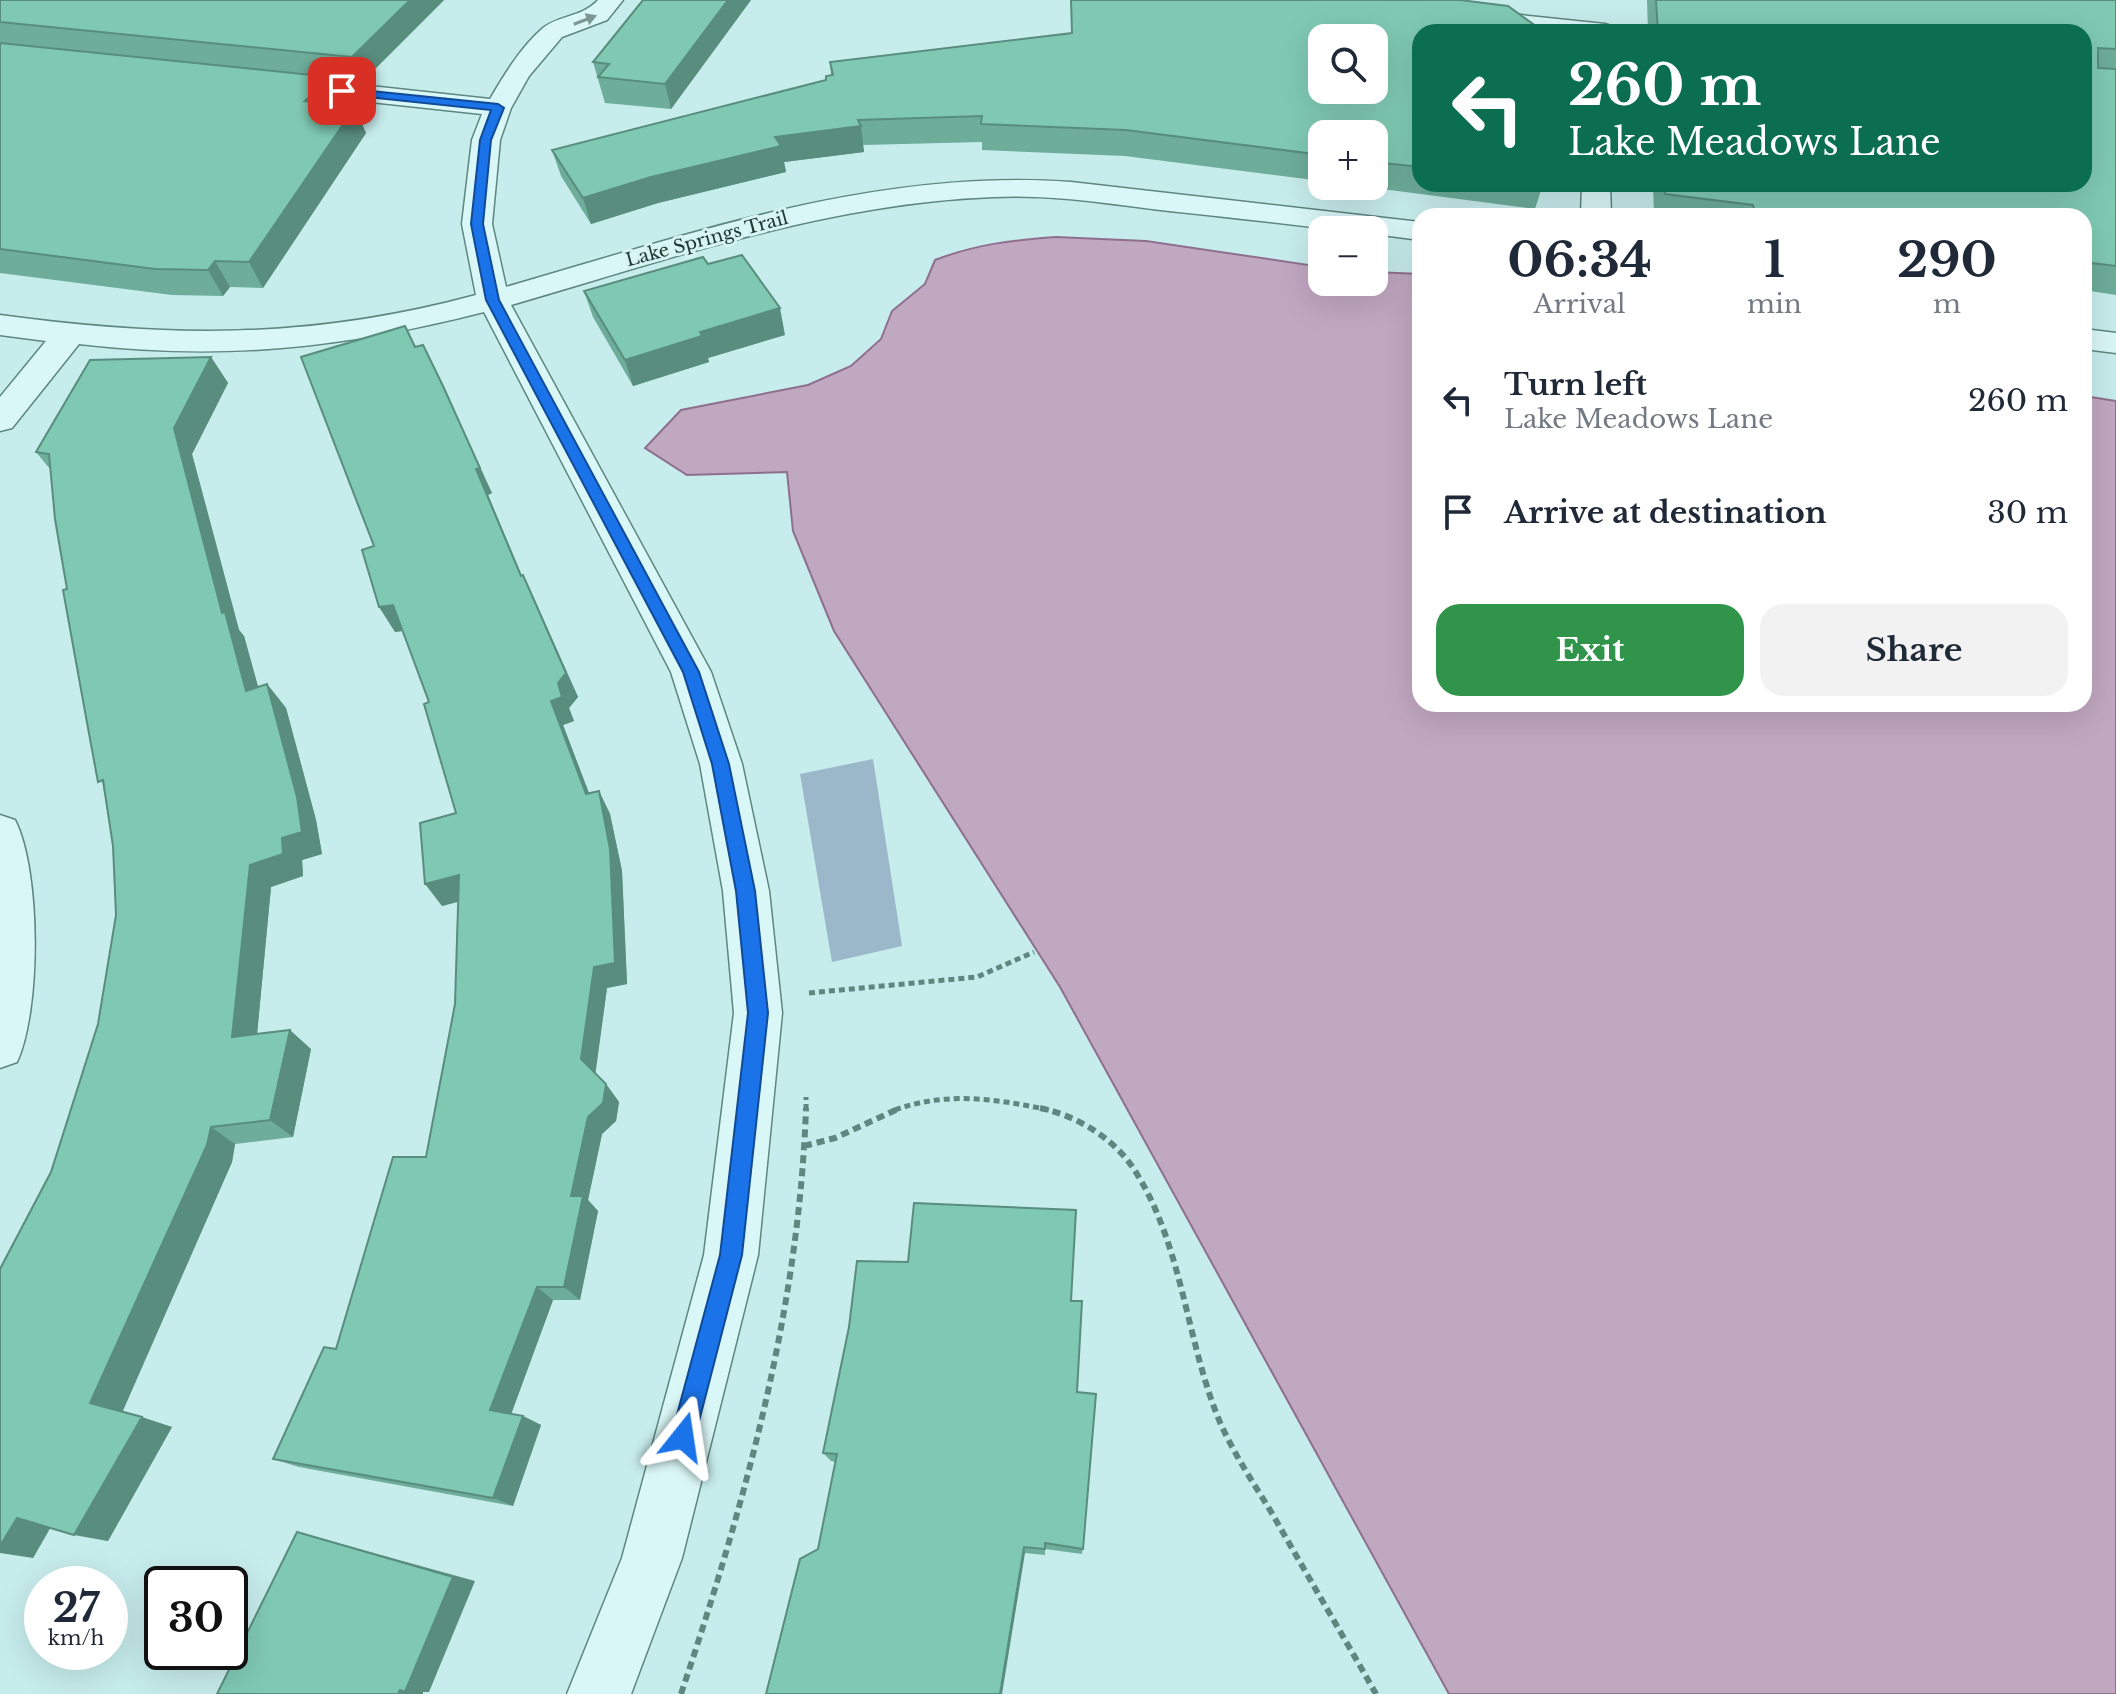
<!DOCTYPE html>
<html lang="en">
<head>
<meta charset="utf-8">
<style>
	:root { --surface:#fff; --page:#f2f2f3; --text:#1f2937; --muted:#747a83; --accent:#30944a }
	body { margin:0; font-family:"Libre Baskerville",serif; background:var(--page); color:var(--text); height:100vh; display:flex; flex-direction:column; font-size:30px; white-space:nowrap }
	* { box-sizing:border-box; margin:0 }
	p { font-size:26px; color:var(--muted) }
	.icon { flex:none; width:44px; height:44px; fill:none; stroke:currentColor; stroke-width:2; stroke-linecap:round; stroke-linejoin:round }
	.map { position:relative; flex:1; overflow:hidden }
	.drawer { position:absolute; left:1412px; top:208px; width:680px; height:504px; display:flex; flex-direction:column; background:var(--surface); border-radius:24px; box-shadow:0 8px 32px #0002 }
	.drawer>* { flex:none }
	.guide { position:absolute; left:1412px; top:24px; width:680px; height:168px; border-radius:24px; box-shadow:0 8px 32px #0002; background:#0b6e4f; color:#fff; overflow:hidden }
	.controls { position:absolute; left:1308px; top:24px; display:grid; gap:16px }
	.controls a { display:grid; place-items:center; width:80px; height:80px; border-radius:16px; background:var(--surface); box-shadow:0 8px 32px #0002; font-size:40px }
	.speed { position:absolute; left:24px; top:1566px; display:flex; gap:16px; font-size:40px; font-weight:700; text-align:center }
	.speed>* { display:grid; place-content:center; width:104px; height:104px; border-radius:50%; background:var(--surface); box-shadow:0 8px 32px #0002; line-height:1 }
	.speed small { font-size:20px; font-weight:400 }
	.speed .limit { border:4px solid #111; border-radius:12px; background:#fff; color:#111 }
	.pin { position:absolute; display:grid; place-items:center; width:68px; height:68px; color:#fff; margin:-34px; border-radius:16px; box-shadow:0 4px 12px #0006 }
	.me { position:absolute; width:88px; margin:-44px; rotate:15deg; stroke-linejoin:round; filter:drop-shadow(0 0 6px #0008) }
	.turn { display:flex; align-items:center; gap:28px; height:168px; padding:0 24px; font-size:36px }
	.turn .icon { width:104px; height:104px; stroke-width:2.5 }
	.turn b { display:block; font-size:56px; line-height:68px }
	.eta { display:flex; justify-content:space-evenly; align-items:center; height:136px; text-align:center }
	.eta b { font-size:48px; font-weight:800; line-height:56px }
	.action { display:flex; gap:16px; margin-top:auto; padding:16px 24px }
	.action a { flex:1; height:92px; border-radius:24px; background:var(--accent); color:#fff; font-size:32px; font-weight:800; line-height:92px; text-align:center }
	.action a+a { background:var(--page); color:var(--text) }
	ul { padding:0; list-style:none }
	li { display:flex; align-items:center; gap:24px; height:112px; padding:0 24px }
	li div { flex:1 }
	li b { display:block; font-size:30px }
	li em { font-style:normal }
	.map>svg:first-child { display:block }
	.green { fill:#9bb8ca }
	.water { fill:#c0a8c0; stroke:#8f6f8e; stroke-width:2 }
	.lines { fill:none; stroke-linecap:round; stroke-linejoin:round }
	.street-casing { stroke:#5d877f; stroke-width:3 }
	.path-far1 { stroke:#5d877f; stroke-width:5; stroke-dasharray:6 4; stroke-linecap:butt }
	.path { stroke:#5d877f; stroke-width:6; stroke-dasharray:8 5; stroke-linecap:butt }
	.street { fill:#daf7f7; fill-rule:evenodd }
	.wall { fill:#6dad99 }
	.shaded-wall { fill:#598d7d }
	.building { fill:#7fc9b2; stroke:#598d7d; stroke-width:2; fill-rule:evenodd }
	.oneway { fill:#7d9894 }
	.route { fill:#1a73e8; stroke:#114b97; stroke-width:2 }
	.labels { text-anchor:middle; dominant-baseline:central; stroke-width:6; stroke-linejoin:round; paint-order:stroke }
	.far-street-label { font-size:18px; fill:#203832; stroke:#d6f4f4 }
</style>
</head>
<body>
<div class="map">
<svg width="2116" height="1694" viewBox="0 0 2116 1694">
	<rect width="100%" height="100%" fill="#c7ecec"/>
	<path class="green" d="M873 759 902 946 832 962 800 774Z"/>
	<path class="water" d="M1056 237 1146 241 1322 267V282H1374V272L1420 274V704H2084V396L2116 401V1694H1449L1060 987 834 631 793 531 787 472 687 475 645 448 681 410 808 385 851 366 881 339 892 311 925 284 935 260C976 244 1014 240 1056 237Z"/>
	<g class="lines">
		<g class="street-casing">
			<path id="street" d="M598 0H623L607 20 562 37 529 76 511 108 500 140 492 224 506 287C690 234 876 168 1071 182L1420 222V240L1374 234V230H1337C1281 223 1225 217 1169 211 1111 204 1052 194 994 197 827 203 670 259 511 305L711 672 742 764 769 891 782 1013 758 1255 682 1558 631 1694H567L622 1558 704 1255 734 1013 723 891 700 764 671 672 484 312C342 348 226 361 79 344L12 428 0 431V397L46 341 0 335V315C170 338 309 340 476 295L462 224 472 140 482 114 278 92 269 90 265 84 269 78 278 76 490 99C504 75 521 47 543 28 559 15 583 17 598 0Z
				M1473 10 1605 24 1614 27 1618 32H1539L1464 22 1461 17 1464 12Z
				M1582 184H1610L1611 216H1581Z
				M2084 329 2116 333V353L2084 349Z
				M0 815 15 820C41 871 41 1010 17 1062L0 1068Z"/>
		</g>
		<path class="path-far1" d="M809 993 977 977 1034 952
			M806 1110V1097
			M895 1110C946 1091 997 1099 1049 1110"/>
		<path class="path" d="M1040 1108C1078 1116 1116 1139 1137 1174 1182 1247 1186 1336 1217 1415 1231 1450 1253 1482 1273 1515 1307 1575 1342 1634 1376 1694
			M804 1146 835 1138 900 1108
			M681 1694C745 1503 799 1310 806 1108"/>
		<use href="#street" class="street"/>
	</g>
	<path class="wall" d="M0 0H444L362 82 332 79 342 102 339 105 366 133 263 288 230 287 223 296 172 295 0 273Z
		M751 0 671 109 605 103 593 62Z
		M1071 0H1470L1420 32V184H1543L1535 209 1359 186H1374V134H1322V181L1125 156 982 150V142L863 145 864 152 784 162 786 172 658 203 591 224 561 176 552 150 826 80 831 75 830 62 1071 33Z
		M1647 0H2116V295L2084 290V216H1654L1653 184H2084V32H1648Z
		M708 264 785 335 708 358 709 362 633 386 593 317 584 291Z
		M415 347 492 493 488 495 522 576 523 575 535 600 578 697 569 708 574 721 563 725 589 793 599 791 610 814 622 871 627 984 607 988 595 1073 606 1084 619 1102 616 1121 602 1134 588 1200 598 1211 580 1300H553L511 1414 523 1416 541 1425 513 1506 299 1467 273 1459 336 1349 426 1157 455 1004 458 902 442 906 456 813 429 702 403 631 395 632Z
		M211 357 228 383 192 454 239 630 244 636 258 687 267 684 286 708 316 820 322 854 302 860 303 876 271 887 257 1034 311 1049 293 1137 235 1144 232 1162 122 1412 172 1427 108 1541 50 1528 33 1558 51 1172 98 1024 116 915 113 846 50 469 36 452Z
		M1072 1301 1077 1392 1096 1394 1082 1554 1045 1549V1555L1025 1553 818 1549 835 1462 831 1461 823 1453Z"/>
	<path class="shaded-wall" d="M410 0H444L362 82 352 57Z
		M728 0H751L671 109 665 84Z
		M331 77 342 102 317 127 305 101Z
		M355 107 366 133 263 288 249 262Z
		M861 126 864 152 784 162 786 172 658 203 591 224 583 198 775 137Z
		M215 261 230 287 223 296 208 270Z
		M780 308 785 335 708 358 709 362 633 386 625 360 700 332Z
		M211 357 228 383 192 454 239 630 244 636 266 715 246 691 222 613 174 428Z
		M443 386 492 493 488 495 532 601 476 469Z
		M523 575 578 697 569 708 574 721 563 725 598 817 586 794 551 701Z
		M393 605 408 630 395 632 379 607Z
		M267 684 286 708 316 820 322 854 302 860 303 876 271 887 255 1056 232 1037Z
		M599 791 610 814 622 871 627 984 607 988 595 1077 581 1059Z
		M459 875 474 897 442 906 425 884Z
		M290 1030 311 1049 293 1137 270 1120Z
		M606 1084 619 1102 616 1121 602 1134 588 1200 598 1211 580 1300 564 1287 571 1196 588 1117Z
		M211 1127 235 1144 232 1162 122 1413 90 1403Z
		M537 1287 553 1300 509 1420 490 1410Z
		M523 1416 541 1425 513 1506 493 1498Z
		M142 1417 172 1427 108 1541 74 1535Z
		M17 1518 52 1525 33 1558 0 1553V1546Z
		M297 1532 475 1581 429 1692H423V1694H398Z
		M1024 1547 1025 1553 1002 1694H1000Z"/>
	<path class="building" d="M0 0H410L352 57 0 22Z
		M643 0H728L665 84 598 77 609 64 593 62Z
		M1071 0H1460L1508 6 1544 32H1420V167L1374 162V134H1322V155L1126 130 981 124 982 116 858 120 861 126 775 137 781 146 651 177 583 198 552 150 826 80V76L833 75 830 62 1072 33ZM1322 38H1374V90H1322Z
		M1656 0H2116V49L2098 48V68L2116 69V266L2084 262V216H1809L1754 209 1753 205 1665 194 1664 184H2084V32H1658Z
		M0 43 331 77 305 101 355 107 249 262 215 261 208 270 155 269 0 249Z
		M742 255 780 308 700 332 702 336 625 360 584 291 703 257 708 264Z
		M405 326 415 347 423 345 443 386 480 468 476 469 521 576 523 575 566 673 558 683 562 697 551 701 586 794 599 791 610 849 615 963 594 967 581 1059 606 1084 603 1103 588 1117 571 1196H583L564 1287H537L490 1410 523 1416 493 1498 273 1459 324 1347 336 1349 393 1157H426L455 1004 459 875 425 884 420 823 456 813 424 704 429 702 393 605 379 607 362 550 374 546 301 357Z
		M211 357 174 428 222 613 225 612 246 691 267 684 297 797 302 832 282 838 283 854 250 865 232 1037 290 1030 270 1120 211 1127 207 1145 90 1403 142 1417 74 1535 17 1518 0 1546V1269L51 1172 98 1024 116 915 113 846 103 780 98 782 88 728 63 590 67 589 55 519 49 454 36 452 90 360Z
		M914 1203 1076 1210 1071 1301H1082L1077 1392 1096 1394 1083 1549 1045 1543V1549L1024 1547 1000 1694H766L800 1559 818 1549 837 1454 823 1453 849 1327 857 1261 908 1262Z
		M297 1532 453 1577 405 1692 400 1690 398 1694H217Z"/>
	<defs><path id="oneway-solid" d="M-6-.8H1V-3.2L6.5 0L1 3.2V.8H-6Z" transform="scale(2)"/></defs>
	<use class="oneway" href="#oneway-solid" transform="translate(585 20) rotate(-21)"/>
	<path class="route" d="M342 88 498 104 504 108 491 140 483 224 499 300 699 672 729 764 755 891 768 1013 742 1255 695 1437 692 1445 683 1449 675 1445 671 1437 720 1255 748 1013 736 891 712 764 683 672 486 300 471 224 480 140 491 110 339 94 337 91Z"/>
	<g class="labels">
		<g class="far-street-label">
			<text transform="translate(707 239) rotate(-15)">Lake Springs Trail</text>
		</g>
	</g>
</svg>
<div class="controls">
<a><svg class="icon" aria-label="search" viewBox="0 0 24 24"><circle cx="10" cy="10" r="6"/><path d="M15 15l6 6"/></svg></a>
<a>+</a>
<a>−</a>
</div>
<div class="speed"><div>27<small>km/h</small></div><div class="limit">30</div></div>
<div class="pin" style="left:342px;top:91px;background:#d93025"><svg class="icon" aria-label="arrive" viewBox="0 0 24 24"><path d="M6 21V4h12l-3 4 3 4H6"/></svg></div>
<svg class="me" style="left:683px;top:1437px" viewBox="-20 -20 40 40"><path d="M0-17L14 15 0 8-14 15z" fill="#1a73e8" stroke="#fff" stroke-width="4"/></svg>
<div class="guide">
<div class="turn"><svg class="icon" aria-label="left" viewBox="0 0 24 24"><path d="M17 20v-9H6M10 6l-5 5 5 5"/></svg><div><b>260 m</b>Lake Meadows Lane</div></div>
</div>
<section class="drawer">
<div class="eta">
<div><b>06:34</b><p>Arrival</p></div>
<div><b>1</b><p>min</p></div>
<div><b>290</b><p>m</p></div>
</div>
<ul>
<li><svg class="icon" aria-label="left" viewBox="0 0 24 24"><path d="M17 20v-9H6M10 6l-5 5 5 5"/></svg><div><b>Turn left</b><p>Lake Meadows Lane</p></div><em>260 m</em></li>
<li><svg class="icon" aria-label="arrive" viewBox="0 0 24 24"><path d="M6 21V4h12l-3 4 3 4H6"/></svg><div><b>Arrive at destination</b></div><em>30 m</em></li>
</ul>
<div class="action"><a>Exit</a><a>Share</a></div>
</section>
</div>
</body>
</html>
